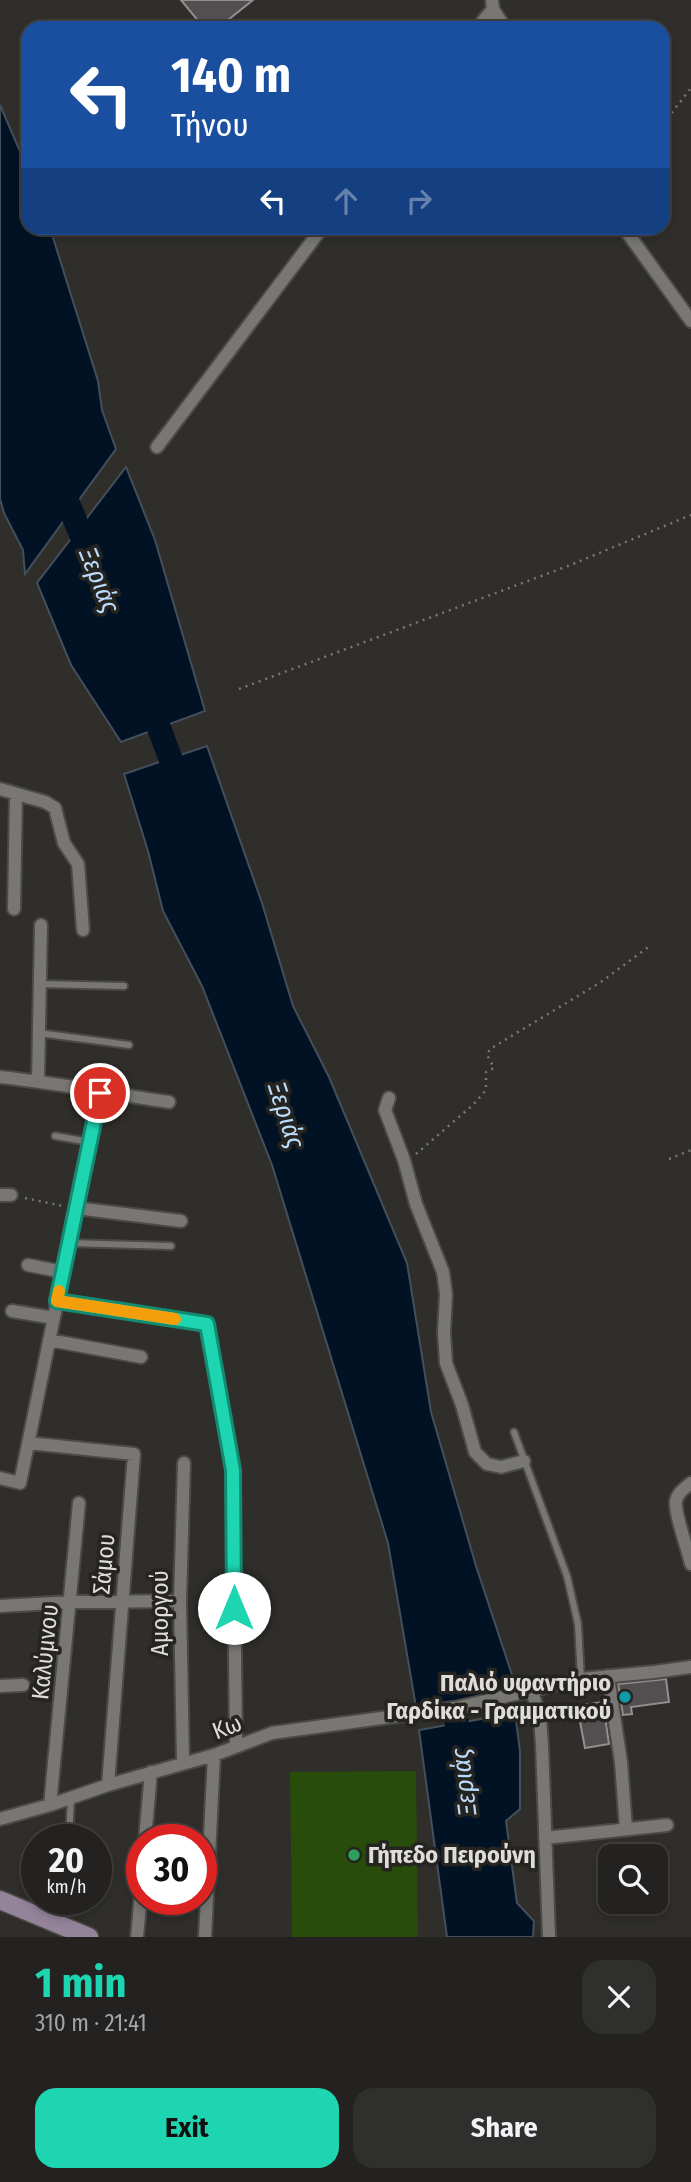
<!DOCTYPE html>
<html lang="en">
<head>
<meta charset="utf-8">
<style>
	:root { --surface:#232220; --page:#2f2f2d; --text:#f1f3f6; --muted:#a3a4a5; --line:#403f3e; --accent:#1ed5b1 }
	body { margin:0; font-family:"Fira Sans Condensed",sans-serif; background:var(--page); color:var(--text); height:100vh; display:flex; flex-direction:column; font-size:26px; white-space:nowrap }
	* { box-sizing:border-box; margin:0 }
	p { font-size:23px; color:var(--muted) }
	.icon { flex:none; width:38px; height:38px; fill:none; stroke:currentColor; stroke-width:2; stroke-linecap:round; stroke-linejoin:round }
	.map { position:relative; height:1937px; overflow:hidden }
	.side { display:flex; flex-direction:column; background:var(--surface); flex:1 }
	.side>* { flex:none }
	.hud { position:absolute; left:21px; top:21px; width:649px; height:214px; border-radius:21px; box-shadow:0 4px 10px #0003,0 0 0 2px var(--line); background:#1a4fa0; color:#fff; overflow:hidden }
	.controls { position:absolute; left:598px; top:1844px; display:grid; gap:14px }
	.controls a { display:grid; place-items:center; width:70px; height:70px; border-radius:14px; background:var(--surface); box-shadow:0 4px 10px #0003,0 0 0 2px var(--line); font-size:35px }
	.speed { position:absolute; left:21px; top:1824px; display:flex; gap:14px; font-size:35px; font-weight:700; text-align:center }
	.speed>* { display:grid; place-content:center; width:91px; height:91px; border-radius:50%; background:var(--surface); box-shadow:0 4px 10px #0003,0 0 0 2px var(--line); line-height:1 }
	.speed small { font-size:18px; font-weight:400 }
	.speed .limit { border:10px solid #d22; background:#fff; color:#111 }
	.pin { position:absolute; display:grid; place-items:center; width:60px; height:60px; color:#fff; margin:-30px; border:4px solid #fff; border-radius:50%; box-shadow:0 2px 7px #0007 }
	.me { position:absolute; width:77px; margin:-38px; rotate:0deg; stroke-linejoin:round; filter:drop-shadow(0 0 5px #0008) }
	.turn { display:flex; align-items:center; gap:24px; height:147px; padding:0 35px; font-size:32px }
	.turn .icon { width:91px; height:91px; stroke-width:2.5 }
	.turn b { display:block; font-size:49px; line-height:60px }
	.lanes { display:flex; align-items:center; height:66px; padding:0 35px; background:#0003; justify-content:center; gap:35px; direction:ltr }
	.lanes .off { opacity:.35 }
	.round { display:grid; place-items:center; flex:none; width:74px; height:74px; border-radius:21px; background:var(--page) }
	.headline { display:flex; align-items:center; justify-content:space-between; height:119px; padding:0 35px }
	h1 { font-size:42px; font-weight:700; line-height:52px; color:var(--accent) }
	.button { display:flex; gap:14px; margin-top:auto; padding:14px 35px }
	.button a { flex:1; height:80px; border-radius:21px; background:var(--accent); color:#111; font-size:28px; font-weight:700; line-height:80px; text-align:center }
	.button a+a { background:var(--page); color:var(--text) }
	.map>svg:first-child { display:block }
	.green { fill:#284c09 }
	.water { fill:#021225; stroke:#444f5c; stroke-width:2 }
	.lines { fill:none; stroke-linecap:round; stroke-linejoin:round }
	.river { stroke:#021225; stroke-width:24 }
	.building { fill:#534e4f; stroke:#948e90; stroke-width:2 }
	.lane-casing { stroke:#4b4a46; stroke-width:10 }
	.street-casing { stroke:#4b4a46; stroke-width:16 }
	.secondary-casing { stroke:#4b4a46; stroke-width:21 }
	.path { stroke:#797875; stroke-width:2.5; stroke-dasharray:2 5; stroke-linecap:butt }
	.lane { stroke:#787773; stroke-width:6 }
	.street { stroke:#787773; stroke-width:12 }
	.secondary { stroke:#93849a; stroke-width:18 }
	.route-casing { stroke:#148a73; stroke-width:18 }
	.route { stroke:#1ed5b1; stroke-width:12 }
	.slow { stroke:#f59e0b; stroke-width:12 }
	.culture-dot { fill:#0f9aa8; stroke:#252420; stroke-width:2.5 }
	.leisure-dot { fill:#2e9e5b; stroke:#252420; stroke-width:2.5 }
	.labels { text-anchor:middle; dominant-baseline:central; stroke-width:7; stroke-linejoin:round; paint-order:stroke }
	.street-label { font-size:24px; fill:#dedddb; stroke:#252420 }
	.poi-label { font-size:24px; font-weight:bold; fill:#dedddb; stroke:#252420; text-anchor:end }
	.water-label { font-size:26px; font-style:italic; fill:#bbdbfc; stroke:#252420 }
</style>
</head>
<body>
<div class="map">
<svg width="691" height="1937" viewBox="0 0 691 1937">
	<rect width="100%" height="100%" fill="#2f2e2a"/>
	<path class="green" d="M416 1771 418 1937H292L290 1772Z"/>
	<path class="water" d="M0 105 28 170V228H50L98 381 102 410 116 449 25 574 23 550 4 513 0 499Z
		M126 467 155 540 205 711 121 742 71 665 37 583Z
		M207 746 262 903 293 1006 329 1077 407 1263 431 1412 476 1566 516 1687 482 1698 416 1707 388 1543 272 1165 202 986 163 911 148 851 124 774Z
		M515 1713 520 1751V1809L506 1821 517 1903 534 1921 533 1937H447L419 1730Z"/>
	<g class="lines">
		<path class="river" d="M59 482 91 558
			M148 699 182 789
			M452 1680 460 1755"/>
	</g>
	<path class="building" d="M181 0H253L218 28H204Z
		M666 1679 669 1702 631 1707 632 1714 623 1715 618 1684Z
		M603 1702 609 1744 585 1748 577 1706Z"/>
	<g class="lines">
		<g class="lane-casing">
			<path id="lane" d="M40 984 124 986
				M39 1033 129 1045
				M55 1136 90 1142
				M69 1243 171 1246
				M514 1432 567 1576 578 1624 581 1679
				M69 1839 71 1798"/>
		</g>
		<g class="street-casing">
			<path id="street" d="M492 0 493 9 505 28
				M477 28 493 9
				M624 228 691 321
				M157 447 322 228
				M0 789 45 802 55 808 64 843 78 864 83 930
				M14 909 16 794
				M0 1077C57 1083 113 1094 169 1102
				M38 1081 41 925
				M389 1098 385 1110 404 1160 416 1204 443 1272 446 1294 444 1332 446 1363 462 1405 475 1452 487 1464 501 1467 524 1461
				M0 1195H11
				M76 1208 181 1221
				M28 1265 63 1272
				M57 1301 207 1324 233 1470 236 1746
				M12 1311 54 1318
				M49 1340 141 1357
				M28 1443 134 1454 108 1785
				M0 1478 20 1483 100 1093
				M691 1483C685 1488 678 1492 676 1501 674 1512 688 1550 691 1564
				M0 1606 71 1602 180 1601
				M608 1676 621 1762 626 1829
				M0 1686 23 1685
				M532 1691 540 1718 542 1745 549 1937
				M183 1762 180 1601 184 1463
				M50 1805 79 1503
				M0 1819 50 1805 108 1785 214 1755 272 1733 455 1708 581 1679 654 1672 691 1667
				M545 1838 667 1825
				M145 1839 151 1772
				M137 1937 142 1882
				M205 1937 214 1755"/>
		</g>
		<g class="secondary-casing">
			<path id="secondary" d="M0 1900 89 1937"/>
		</g>
		<path class="path" d="M663 124 691 88
			M239 689 568 566 691 515
			M416 1154 474 1104 486 1090V1072L494 1068 487 1055 490 1049 601 982 651 945
			M669 1159 691 1150
			M25 1198 63 1206"/>
		<use href="#lane" class="lane"/>
		<use href="#street" class="street"/>
		<use href="#secondary" class="secondary"/>
	</g>
	<g class="lines">
		<g class="route-casing">
			<path id="route" d="M100 1093 57 1301 207 1324 233 1470 234 1608"/>
		</g>
		<use href="#route" class="route"/>
		<path class="slow" d="M59 1291 57 1301 175 1319"/>
	</g>
	<circle class="culture-dot" cx="625" cy="1697" r="7"/>
	<circle class="leisure-dot" cx="354" cy="1855" r="7"/>
	<g class="labels">
		<g class="street-label">
			<text transform="translate(104 1564) rotate(-85)">Σάμου</text>
			<text transform="translate(160 1613) rotate(-90)">Αμοργού</text>
			<text transform="translate(45 1652) rotate(-84)">Καλύμνου</text>
			<text transform="translate(227 1727) rotate(-21)">Κω</text>
		</g>
		<g class="poi-label">
			<text x="611" y="1683">Παλιό υφαντήριο<tspan x="611" dy="28">Γαρδίκα - Γραμματικού</tspan></text>
			<text x="368" y="1855" text-anchor="start">Γήπεδο Πειρούνη</text>
		</g>
		<g class="water-label">
			<text transform="translate(99 580) rotate(68)">Ξεριάς</text>
			<text transform="translate(286 1115) rotate(72)">Ξεριάς</text>
			<text transform="translate(464 1782) rotate(-97)">Ξεριάς</text>
		</g>
	</g>
</svg>
<div class="controls">
<a><svg class="icon" aria-label="search" viewBox="0 0 24 24"><circle cx="10" cy="10" r="6"/><path d="M15 15l6 6"/></svg></a>
</div>
<div class="speed"><div>20<small>km/h</small></div><div class="limit">30</div></div>
<div class="pin" style="left:100px;top:1093px;background:#d93025"><svg class="icon" aria-label="arrive" viewBox="0 0 24 24"><path d="M6 21V4h12l-3 4 3 4H6"/></svg></div>
<svg class="me" style="left:234px;top:1608px" viewBox="-20 -20 40 40"><circle r="19" fill="#fff"/><path d="M0-13L10 11 0 6-10 11z" fill="#1ed5b1"/></svg>
<div class="hud">
<div class="turn"><svg class="icon" aria-label="left" viewBox="0 0 24 24"><path d="M17 20v-9H6M10 6l-5 5 5 5"/></svg><div><b>140 m</b>Τήνου</div></div>
<div class="lanes"><svg class="icon" aria-label="left" viewBox="0 0 24 24"><path d="M17 20v-9H6M10 6l-5 5 5 5"/></svg><svg class="icon off" aria-label="ahead" viewBox="0 0 24 24"><path d="M12 20V5M6 11l6-6 6 6"/></svg><svg class="icon off" aria-label="right" viewBox="0 0 24 24"><path d="M7 20v-9h11M14 6l5 5-5 5"/></svg></div>
</div>
</div>
<section class="side">
<div class="headline"><div><h1>1 min</h1><p>310 m · 21:41</p></div><a class="round"><svg class="icon" aria-label="close" viewBox="0 0 24 24"><path d="M6 6l12 12M18 6L6 18"/></svg></a></div>
<div class="button"><a>Exit</a><a>Share</a></div>
</section>
</body>
</html>
